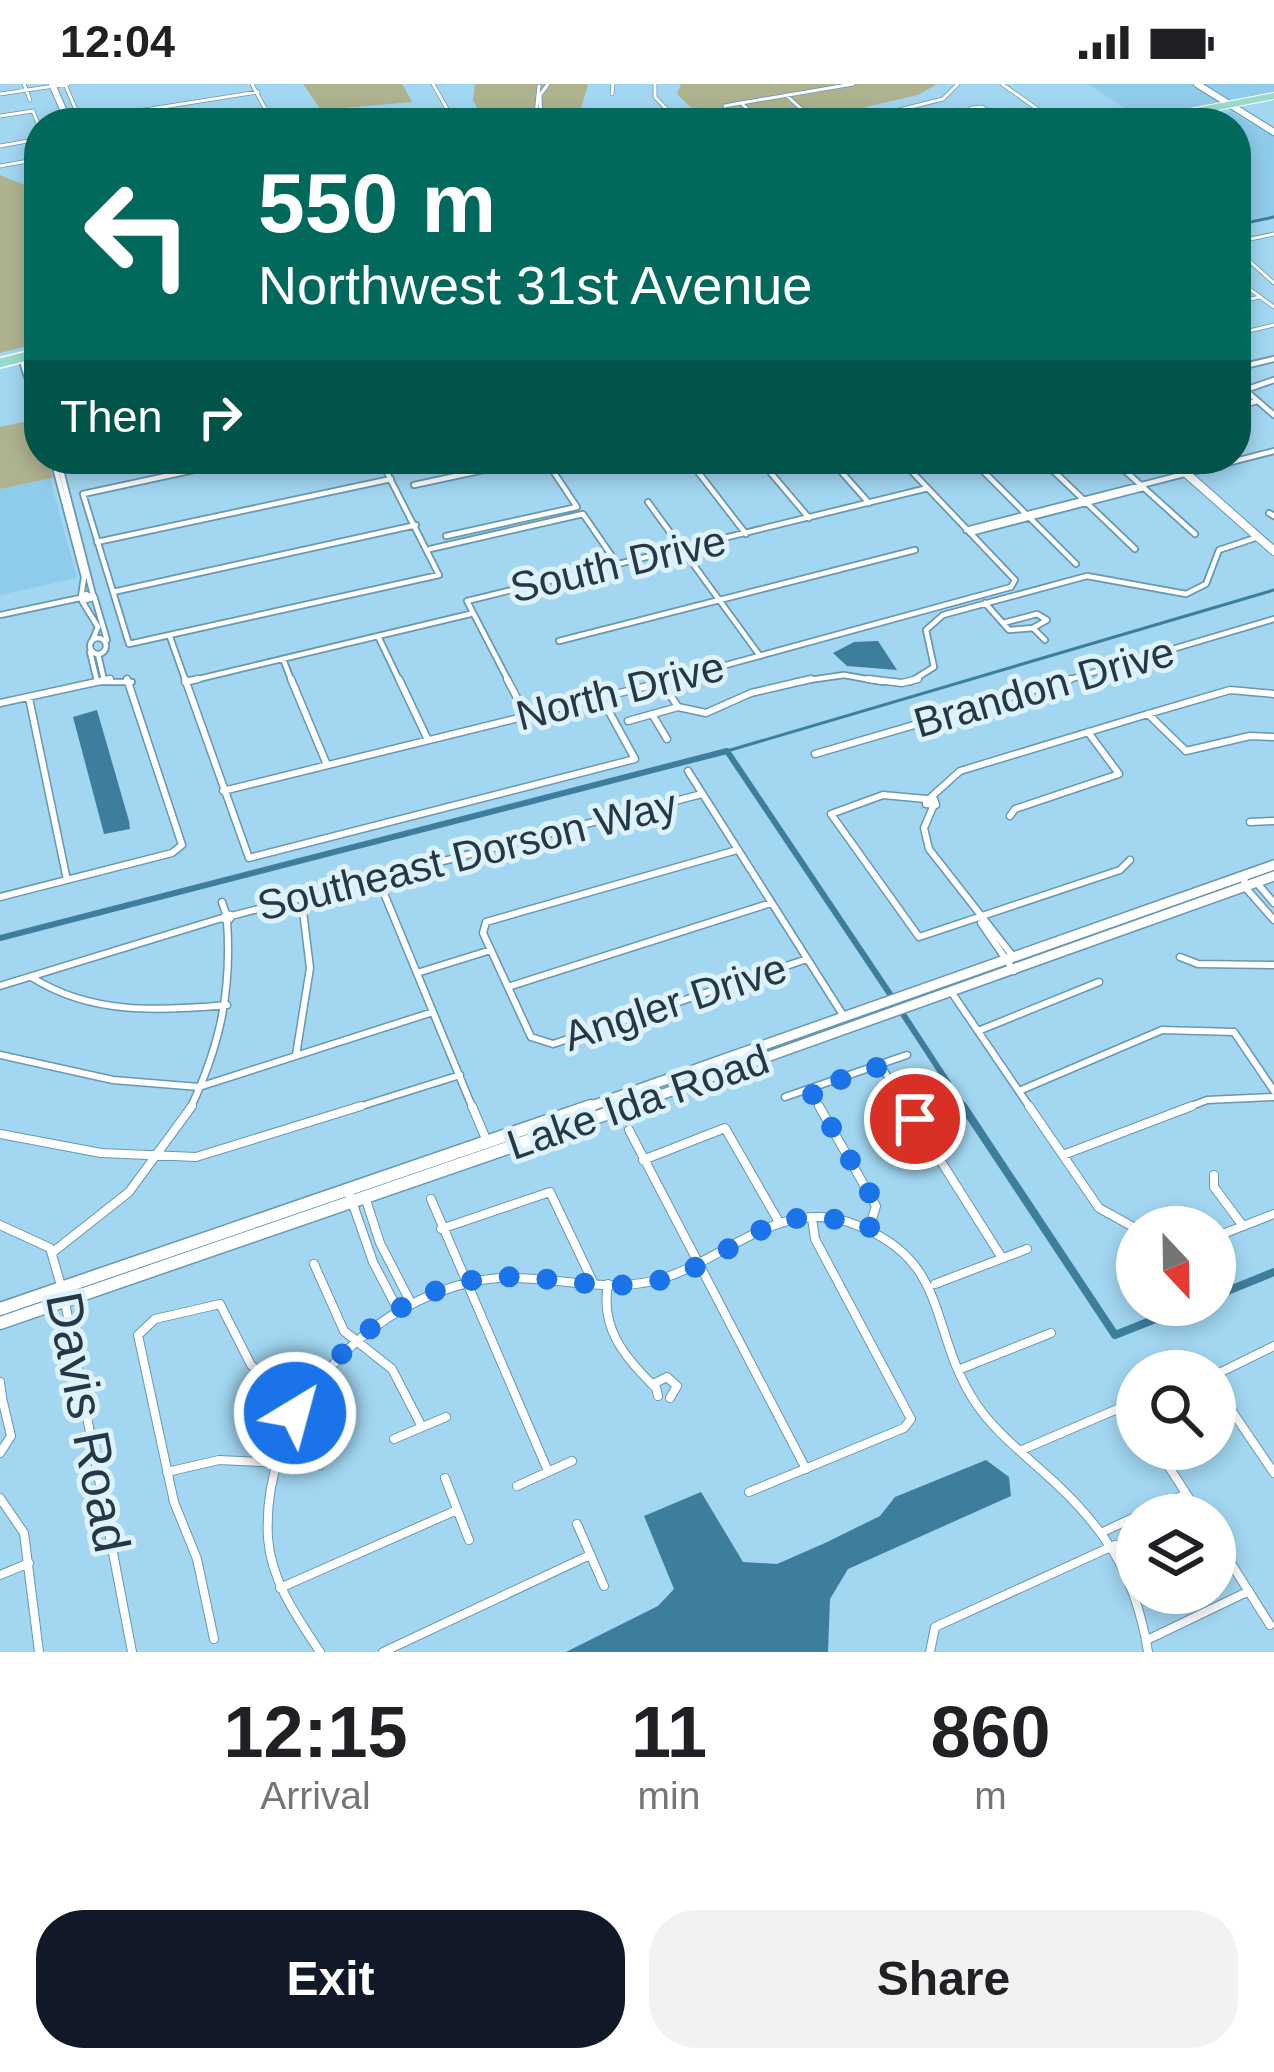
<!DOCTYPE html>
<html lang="en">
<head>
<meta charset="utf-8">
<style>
	:root { --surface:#fff; --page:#f2f2f2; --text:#202124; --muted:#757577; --accent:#111827 }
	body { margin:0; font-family:Arial,sans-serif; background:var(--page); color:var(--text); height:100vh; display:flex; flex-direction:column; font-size:45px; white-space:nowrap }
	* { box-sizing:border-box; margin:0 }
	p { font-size:39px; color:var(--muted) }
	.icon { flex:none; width:66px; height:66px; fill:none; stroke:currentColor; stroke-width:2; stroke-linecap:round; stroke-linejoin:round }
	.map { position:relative; height:1568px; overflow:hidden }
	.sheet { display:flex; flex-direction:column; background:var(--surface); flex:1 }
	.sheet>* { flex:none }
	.top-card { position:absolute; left:24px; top:24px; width:1227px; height:366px; border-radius:48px; box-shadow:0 6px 18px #0003; background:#00695c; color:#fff; overflow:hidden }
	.needle { width:78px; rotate:158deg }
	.fabs { position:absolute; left:1116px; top:1122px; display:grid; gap:24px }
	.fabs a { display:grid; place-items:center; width:120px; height:120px; border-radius:50%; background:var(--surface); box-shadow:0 6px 18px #0003; font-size:60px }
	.pin { position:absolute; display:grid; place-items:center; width:102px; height:102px; color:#fff; margin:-51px; border:6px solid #fff; border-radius:50%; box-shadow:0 3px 12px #0007 }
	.me { position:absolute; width:132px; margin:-66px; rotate:37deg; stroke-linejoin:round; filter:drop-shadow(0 0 9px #0008) }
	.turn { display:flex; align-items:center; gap:42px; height:252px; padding:0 36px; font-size:54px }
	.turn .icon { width:156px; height:156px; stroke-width:2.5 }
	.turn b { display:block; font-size:84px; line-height:102px }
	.then { display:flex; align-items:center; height:114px; padding:0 36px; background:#0003; gap:24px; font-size:45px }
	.eta { display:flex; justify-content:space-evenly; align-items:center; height:204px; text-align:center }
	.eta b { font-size:72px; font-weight:600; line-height:84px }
	.action { display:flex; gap:24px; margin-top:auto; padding:24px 36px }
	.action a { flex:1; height:138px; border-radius:48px; background:var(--accent); color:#fff; font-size:48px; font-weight:600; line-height:138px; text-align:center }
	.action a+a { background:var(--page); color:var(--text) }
	.status { display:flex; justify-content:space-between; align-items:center; height:84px; padding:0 60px; background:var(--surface); direction:ltr }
	.status svg { height:33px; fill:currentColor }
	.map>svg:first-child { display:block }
	.built { fill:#8fcbea }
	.green { fill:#afb28f }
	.water { fill:#3e7e9d }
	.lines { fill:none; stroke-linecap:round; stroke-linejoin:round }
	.stream { stroke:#3e7e9d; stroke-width:3 }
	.canal-far3 { stroke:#3e7e9d; stroke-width:3 }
	.canal-far2 { stroke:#3e7e9d; stroke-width:4.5 }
	.canal-far1 { stroke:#3e7e9d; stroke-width:6 }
	.canal { stroke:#3e7e9d; stroke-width:8 }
	.street-far3-casing { stroke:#6698b2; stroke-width:4.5 }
	.street-far2-casing { stroke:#6698b2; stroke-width:8 }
	.street-far1-casing { stroke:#6698b2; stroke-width:9 }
	.street-casing { stroke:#6698b2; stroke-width:10 }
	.secondary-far3-casing { stroke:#6698b2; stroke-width:8 }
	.secondary-far2-casing { stroke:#6698b2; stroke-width:10 }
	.secondary-far1-casing { stroke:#6698b2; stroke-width:12 }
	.secondary-casing { stroke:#6698b2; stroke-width:15 }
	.primary-far1-casing { stroke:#fff; stroke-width:8 }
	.primary-casing { stroke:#fff; stroke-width:12 }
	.street-far3 { stroke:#fff; stroke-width:3 }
	.street-far2 { stroke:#fff; stroke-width:4.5 }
	.street-far1 { stroke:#fff; stroke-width:6 }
	.street { stroke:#fff; stroke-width:8 }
	.secondary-far3 { stroke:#fff; stroke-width:6 }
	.secondary-far2 { stroke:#fff; stroke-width:8 }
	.secondary-far1 { stroke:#fff; stroke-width:9 }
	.secondary { stroke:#fff; stroke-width:12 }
	.primary-far1 { stroke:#98dbc8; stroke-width:6 }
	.primary { stroke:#98dbc8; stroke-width:9 }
	.route { stroke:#1a73e8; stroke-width:21; stroke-dasharray:0 37.8 }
	.labels { text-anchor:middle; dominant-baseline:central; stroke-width:10; stroke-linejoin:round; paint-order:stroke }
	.street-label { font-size:42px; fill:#243943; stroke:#ddf2fd }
	.near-street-label { font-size:51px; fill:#243943; stroke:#ddf2fd }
</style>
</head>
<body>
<div class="status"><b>12:04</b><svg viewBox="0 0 49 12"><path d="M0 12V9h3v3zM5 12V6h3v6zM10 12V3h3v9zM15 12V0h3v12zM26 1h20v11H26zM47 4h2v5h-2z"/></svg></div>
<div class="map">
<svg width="1274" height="1568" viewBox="0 0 1274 1568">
	<rect width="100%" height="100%" fill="#a2d6f1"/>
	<path class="built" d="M1088 0H1274V10L1141 35Z
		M1231 28 1274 52V132L1236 140V39H1172Z
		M50 395 77 494 0 511V405Z"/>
	<path class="green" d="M303 0H402L412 18 321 26Z
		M475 0H588L580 28 590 39H485L473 16Z
		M681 0H937L918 11 865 23 862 29 873 39H707L677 10Z
		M0 91 39 107V259L0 269Z
		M37 335 39 375H50L53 394 0 405V343Z"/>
	<path class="water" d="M878 557 897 586 847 582 833 569 854 558Z
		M97 626 129 737 130 745 104 750 73 633Z
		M986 1376 1009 1393 1011 1412 848 1485 830 1515 828 1568H566L658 1522 674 1505 644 1432 701 1408 743 1478 777 1480 825 1459 880 1432 895 1413Z"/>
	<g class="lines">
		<path class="stream" d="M727 667 1274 506"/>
		<path class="canal-far3" d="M1236 141 1274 133"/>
		<path class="canal-far2" d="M64 387 118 375"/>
		<path class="canal-far1" d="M0 854 727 667 894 916
			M901 927 965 1025"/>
		<path class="canal" d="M963 1022 1115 1251 1191 1221
			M1215 1212 1274 1188"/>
		<g class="street-far3-casing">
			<path id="street-far3" d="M24 0 30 16
				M65 0 79 33
				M433 0 455 39
				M655 0V13L680 39
				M1002 0 1057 39
				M0 10 68 0
				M612 10 613 0
				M786 11 817 39
				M741 19 853 0
				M725 22 741 19 763 39
				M0 32 33 27 39 42
				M616 32 644 29 665 39
				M67 35 105 29
				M100 39 106 32 258 8
				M192 39 267 28 252 0
				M341 39 450 29
				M504 39 538 34
				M535 39 539 2
				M541 39 540 11 548 0
				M901 39 891 28 943 15 958 0
				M987 39 971 24 982 23 1005 39
				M0 62 39 55
				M0 82 39 75
				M1236 158 1274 150
				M1236 165 1274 199
				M1236 195 1274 223
				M1236 218 1260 213
				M1236 250 1274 241"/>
		</g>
		<g class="street-far2-casing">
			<path id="street-far2" d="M26 272 39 313
				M21 274 39 330
				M1236 284 1274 275
				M1274 296 1245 306 1274 331
				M1236 323 1257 317
				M53 375 84 493 81 513
				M58 375 93 511
				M245 375 83 410 129 560 439 491 380 375
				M688 375 746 450
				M759 375 809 434
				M830 375 869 419
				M971 375 1076 480
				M1041 375 1135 465
				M1112 375 1195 450
				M414 401 535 375
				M648 418 760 572
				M1269 429 1274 432
				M966 446 1274 367
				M970 449 1143 404
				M446 452 577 423 545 375
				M97 458 391 395
				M430 465 583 430 618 481
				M113 508 416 441
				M86 510 93 514 82 517Z
				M94 512 107 556
				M82 517 98 543 93 555
				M985 519 1009 546 1033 544 1045 556
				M0 531 80 514
				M1003 539 1037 530 1047 536 1033 544
				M378 552 400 598
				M170 553 186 598
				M90 562a8 8 0 1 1 16 0a8 8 0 1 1-16 0Z
				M559 557 915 466
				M90 568 97 597
				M98 570 104 596
				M283 575 292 598
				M97 598H132
				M186 598 470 530
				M509 598 467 517 928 404
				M664 598 1011 503 1015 496 900 375
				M795 598 844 591 883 598
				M910 598 934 583 926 546 943 531 1087 492 1186 510 1206 500 1219 466 1258 453
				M1061 598 1274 535"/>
		</g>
		<g class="street-far1-casing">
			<path id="street-far1" d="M185 595 249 774 635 675 601 613
				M291 595 327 681
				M399 595 428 656
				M507 595 526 631
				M868 595 902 599 918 595
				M185 598 198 595
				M669 609 678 623
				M29 614 67 796
				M0 619 110 595
				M652 630 667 655
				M1148 630 1186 667 1250 652 1274 653
				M628 637 678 623 706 629 751 609 811 595
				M815 670 1071 595
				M688 687 843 931
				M223 707 676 595
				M930 714 960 687 1148 630 1230 606 1274 610
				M926 715 883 711 831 730 919 853 1120 786 1130 776
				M926 715H934L936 721 926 720Z
				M933 723 924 744 929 765 1012 871
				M1010 732 1015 725 1119 690 1088 648
				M1250 738 1274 737
				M737 766 486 838 483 849 531 953 553 960 807 875
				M376 790 473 1025
				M1245 791 1244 802 1274 836
				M1257 799 1274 819
				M0 813 172 769 182 761 127 595
				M222 818 226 830
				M226 830 231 831 230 835H223Z
				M231 832 702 710
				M981 839 1014 887
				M1180 873 1198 880 1274 881
				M417 889 491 866
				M33 894C92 931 160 927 227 921
				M0 902 222 834
				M508 903 771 819
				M952 909 1031 1025
				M978 947 1099 898
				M0 971 113 996 199 1003 433 928
				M296 971 310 884 301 811
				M881 982 908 1025
				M810 1006 821 1025
				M1019 1007 1162 946 1234 948 1274 1007
				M785 1013 907 971
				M190 1025C220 962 232 907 227 837
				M352 1025 460 991
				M1184 1025 1207 1016 1274 1013"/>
		</g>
		<g class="street-casing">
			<path id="street" d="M472 1022 486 1055
				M819 1022 876 1122 869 1145
				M906 1022 1002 1174
				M1029 1022 1099 1124 1137 1145
				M629 1046 806 1385
				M0 1050 101 1069 196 1073 361 1022
				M1063 1071 1192 1022
				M643 1076 725 1044 779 1138
				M1214 1091V1103L1243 1142
				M348 1106 373 1178 398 1226
				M365 1113 380 1159 411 1219
				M431 1115 548 1387
				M0 1141 50 1164 62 1205
				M441 1145 550 1108 594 1200
				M1215 1153 1274 1130
				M53 1168 129 1108 192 1022
				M314 1180 344 1247 392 1285 422 1343
				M608 1200C600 1243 624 1273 654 1302
				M935 1200 1027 1165
				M65 1218 132 1568
				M958 1286 1051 1249
				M1215 1291 1274 1262
				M0 1298 2 1313
				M1215 1302 1274 1389
				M658 1312 655 1299 667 1293 677 1302 670 1314
				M394 1355 446 1333
				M1022 1366 1129 1320
				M0 1369 11 1352 2 1314
				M1167 1380 1200 1431
				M167 1388 219 1376 320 1381
				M445 1394 469 1456
				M517 1402 572 1377
				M749 1408 904 1344 911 1335 815 1155 812 1134
				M0 1414 24 1449 39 1568
				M1140 1431 1186 1410
				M577 1440 604 1502
				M1105 1447 1137 1432
				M1229 1476 1270 1541
				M0 1491 29 1479
				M280 1504 457 1426
				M214 1555 197 1475 174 1418 138 1251 155 1235 220 1220 251 1281 299 1323
				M1147 1556 1249 1507
				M320 1568C297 1533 271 1497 268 1454 261 1334 357 1224 472 1198 532 1184 593 1211 653 1197 718 1182 776 1114 848 1138 954 1174 926 1247 977 1321 994 1346 1019 1366 1041 1386 1102 1439 1135 1487 1148 1568
				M383 1568 590 1471
				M930 1568 935 1543 1115 1461"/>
		</g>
		<g class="secondary-far3-casing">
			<path id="secondary-far3" d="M52 0 69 39
				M1197 0 1274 48"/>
		</g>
		<g class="secondary-far2-casing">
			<path id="secondary-far2" d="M1170 375 1274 467"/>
		</g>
		<g class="secondary-far1-casing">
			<path id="secondary-far1" d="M583 1025 1274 781
				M621 1025 1274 792"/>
		</g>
		<g class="secondary-casing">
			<path id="secondary" d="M0 1225 591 1022
				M0 1239 629 1022"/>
		</g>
		<g class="primary-far1-casing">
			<path id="primary-far1" d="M1133 39 1274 12"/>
		</g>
		<g class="primary-casing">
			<path id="primary" d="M0 279 39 269"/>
		</g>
		<use href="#street-far3" class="street-far3"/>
		<use href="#street-far2" class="street-far2"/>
		<use href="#street-far1" class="street-far1"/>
		<use href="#street" class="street"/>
		<use href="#secondary-far3" class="secondary-far3"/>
		<use href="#secondary-far2" class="secondary-far2"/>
		<use href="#secondary-far1" class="secondary-far1"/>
		<use href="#secondary" class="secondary"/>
		<use href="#primary-far1" class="primary-far1"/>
		<use href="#primary" class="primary"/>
	</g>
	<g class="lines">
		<path class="route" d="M295 1329C338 1259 416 1196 501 1193 553 1191 606 1209 657 1197 743 1176 765 1106 869 1145L877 1122 810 1006 881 982 915 1035"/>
	</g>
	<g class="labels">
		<g class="street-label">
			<text transform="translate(618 480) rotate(-13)">South Drive</text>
			<text transform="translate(1044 603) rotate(-16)">Brandon Drive</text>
			<text transform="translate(620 607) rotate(-14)">North Drive</text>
			<text transform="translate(467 771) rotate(-14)">Southeast Dorson Way</text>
			<text transform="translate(675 918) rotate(-18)">Angler Drive</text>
			<text transform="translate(638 1018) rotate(-19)">Lake Ida Road</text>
		</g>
		<g class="near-street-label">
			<text transform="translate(88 1338) rotate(79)">Davis Road</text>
		</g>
	</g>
</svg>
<div class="fabs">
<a><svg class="needle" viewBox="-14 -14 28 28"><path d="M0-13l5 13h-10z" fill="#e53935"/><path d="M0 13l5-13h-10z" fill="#757577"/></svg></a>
<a><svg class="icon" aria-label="search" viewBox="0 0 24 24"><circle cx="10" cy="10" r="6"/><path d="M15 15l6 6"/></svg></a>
<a><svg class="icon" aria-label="layers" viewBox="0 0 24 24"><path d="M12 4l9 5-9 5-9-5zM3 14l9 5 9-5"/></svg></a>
</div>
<div class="pin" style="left:915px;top:1035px;background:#d93025"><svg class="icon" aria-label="arrive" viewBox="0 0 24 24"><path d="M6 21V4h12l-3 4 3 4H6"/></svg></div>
<svg class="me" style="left:295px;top:1329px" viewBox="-20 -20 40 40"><circle r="17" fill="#1a73e8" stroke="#fff" stroke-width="3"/><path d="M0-11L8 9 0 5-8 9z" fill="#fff"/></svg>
<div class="top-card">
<div class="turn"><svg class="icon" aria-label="left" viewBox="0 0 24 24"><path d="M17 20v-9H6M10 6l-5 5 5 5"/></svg><div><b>550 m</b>Northwest 31st Avenue</div></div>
<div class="then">Then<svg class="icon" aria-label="right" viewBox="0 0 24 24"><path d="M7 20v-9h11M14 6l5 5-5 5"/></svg></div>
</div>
</div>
<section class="sheet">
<div class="eta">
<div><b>12:15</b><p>Arrival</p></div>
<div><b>11</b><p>min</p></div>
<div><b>860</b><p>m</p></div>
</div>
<div class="action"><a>Exit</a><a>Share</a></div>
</section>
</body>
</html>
